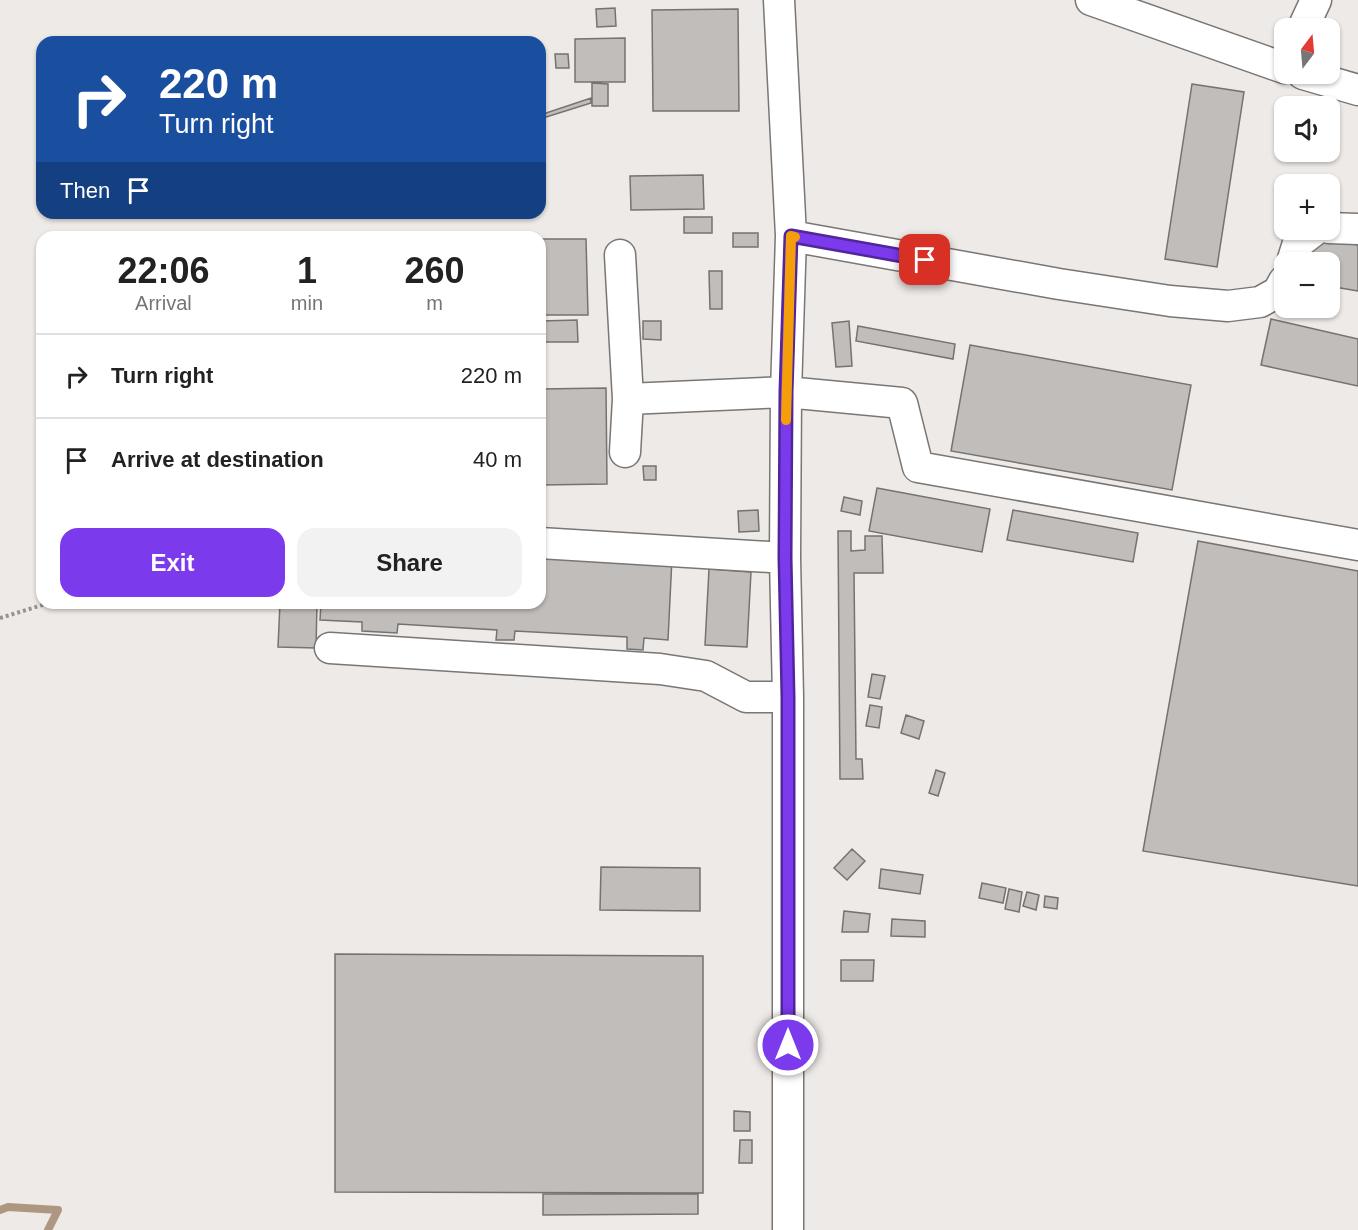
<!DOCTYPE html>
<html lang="en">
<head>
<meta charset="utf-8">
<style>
	:root { --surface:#fff; --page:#f2f2f2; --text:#222; --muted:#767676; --line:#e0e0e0; --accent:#7c3aed }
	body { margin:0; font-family:Helvetica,sans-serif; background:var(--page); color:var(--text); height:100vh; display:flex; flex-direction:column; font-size:22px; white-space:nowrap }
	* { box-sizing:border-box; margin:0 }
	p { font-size:20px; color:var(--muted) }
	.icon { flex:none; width:33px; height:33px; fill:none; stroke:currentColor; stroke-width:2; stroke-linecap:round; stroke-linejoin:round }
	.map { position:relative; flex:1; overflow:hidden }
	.drawer { position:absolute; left:36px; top:231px; width:510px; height:378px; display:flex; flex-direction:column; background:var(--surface); border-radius:18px; box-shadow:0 2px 4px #0004 }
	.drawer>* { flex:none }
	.banner { position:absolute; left:36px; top:36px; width:510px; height:183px; border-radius:18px; box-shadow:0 2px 4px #0004; background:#1a4fa0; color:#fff; overflow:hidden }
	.needle { width:39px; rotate:16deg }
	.controls { position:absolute; left:1274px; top:18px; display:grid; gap:12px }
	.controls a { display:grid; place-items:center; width:66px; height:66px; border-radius:12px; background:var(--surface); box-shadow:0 2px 4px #0004; font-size:30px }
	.pin { position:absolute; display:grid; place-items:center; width:51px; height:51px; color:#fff; margin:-26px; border-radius:12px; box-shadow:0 3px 9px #0006 }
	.me { position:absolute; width:66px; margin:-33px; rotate:0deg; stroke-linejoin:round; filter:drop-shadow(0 0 4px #0008) }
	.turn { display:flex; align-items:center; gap:21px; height:126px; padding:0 24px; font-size:27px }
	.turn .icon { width:78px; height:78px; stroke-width:2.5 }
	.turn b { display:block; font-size:42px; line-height:51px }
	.then { display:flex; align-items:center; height:57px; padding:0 24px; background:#0003; gap:12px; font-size:22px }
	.eta { display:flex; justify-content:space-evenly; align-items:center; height:102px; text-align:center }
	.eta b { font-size:36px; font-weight:600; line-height:42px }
	.action { display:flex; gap:12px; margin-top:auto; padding:12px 24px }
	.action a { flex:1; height:69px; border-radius:18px; background:var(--accent); color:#fff; font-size:24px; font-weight:600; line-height:69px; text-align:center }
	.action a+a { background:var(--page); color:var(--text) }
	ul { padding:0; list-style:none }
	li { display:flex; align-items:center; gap:18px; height:84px; padding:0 24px; border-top:2px solid var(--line) }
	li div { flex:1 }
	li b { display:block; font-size:22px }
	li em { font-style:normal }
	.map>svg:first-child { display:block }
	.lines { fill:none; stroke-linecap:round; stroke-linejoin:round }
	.stream { stroke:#ae9781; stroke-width:8 }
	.building { fill:#c0bdba; stroke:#757270; stroke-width:1.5 }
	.minor-casing { stroke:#797673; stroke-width:33 }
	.path { stroke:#959391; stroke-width:4; stroke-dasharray:3 3; stroke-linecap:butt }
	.minor { stroke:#fff; stroke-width:30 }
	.route-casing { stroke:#51269a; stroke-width:15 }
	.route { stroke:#7c3aed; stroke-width:10 }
	.slow { stroke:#f59e0b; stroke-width:10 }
</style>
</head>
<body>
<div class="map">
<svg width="1358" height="1230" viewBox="0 0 1358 1230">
	<rect width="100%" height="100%" fill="#eeeae8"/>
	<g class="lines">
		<path class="stream" d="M0 1210 8 1207 58 1210 48 1230"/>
	</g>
	<path class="building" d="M615 8 616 26 597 27 596 9Z
		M738 9 739 111H653L652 10Z
		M625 38V82H575V39Z
		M555 54H568L569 68H556Z
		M540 65H544L545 107H540Z
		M592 83 608 84V106H592Z
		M1192 84 1244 92 1217 267 1165 259Z
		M591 98V103L540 119V115Z
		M703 175 704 209 631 210 630 176Z
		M684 217H712V233H684Z
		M733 233H758V247H733Z
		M1314 236 1358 245V291L1329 286V262H1309Z
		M540 239H586L588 315H540Z
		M709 271H722V309H710Z
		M1271 319 1358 339V386L1261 365Z
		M577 320 578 342H540V321Z
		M643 321H661V340L643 339Z
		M849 321 852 366 836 367 832 323Z
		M858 326 955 344 953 359 856 341Z
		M970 345 1191 385 1172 490 951 451Z
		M606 388 607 484 540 485V389Z
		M643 466H656V480H644Z
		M877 488 990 509 982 552 869 531Z
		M844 497 862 501 860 515 841 511Z
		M758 510 759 531 739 532 738 511Z
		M1013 510 1138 533 1133 562 1007 540Z
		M838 531H851V551L865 550V536H882L883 573H854L856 759H862L863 779H840Z
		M1198 541 1358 571V886L1143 851Z
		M540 551 672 558 668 640 644 638 643 650 627 649V637L515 631 514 640H496L497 630 398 624 397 633 362 631V622L320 620 321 603H540Z
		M709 569 751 572 747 647 705 645Z
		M280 603H317L316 648 278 647Z
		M872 674 885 676 880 699 868 697Z
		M870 705 882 707 879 728 866 726Z
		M906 715 924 721 919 739 901 733Z
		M936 770 945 773 938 796 929 793Z
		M852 849 865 861 847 880 834 868Z
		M601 867 700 868V911L600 910Z
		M881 869 923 875 920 894 879 888Z
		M982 883 1006 888 1003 903 979 898Z
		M1009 889 1022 892 1019 912 1005 909Z
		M1027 892 1039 895 1036 910 1023 906Z
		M1045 896 1058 898 1057 909 1044 907Z
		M844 911 870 914 868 932H842Z
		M892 919 925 921V937L891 936Z
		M335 954 703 956V1193L335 1192Z
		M841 960H874L873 981H841Z
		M734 1111 750 1112V1131H734Z
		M740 1140H752V1163H739Z
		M543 1194H698V1214L543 1215Z"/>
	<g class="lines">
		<g class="minor-casing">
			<path id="minor" d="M779 0 791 236 786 392 785 558 788 697V1230
				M1091 0 1284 68
				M1303 28 1316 0
				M1303 74 1358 90
				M1329 228 1358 229
				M791 236 1059 284 1170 301 1228 306 1260 302 1278 292 1284 281
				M620 255 628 399 786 392 902 403 918 467 1358 545
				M1292 262 1298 243 1315 230
				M625 452 628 399
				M540 543 785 558
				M330 648 660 669 706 676 746 697H788"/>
		</g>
		<path class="path" d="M0 618 49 603"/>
		<use href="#minor" class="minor"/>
	</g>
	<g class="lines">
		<g class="route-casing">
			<path id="route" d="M788 1045V697L785 558 786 392 791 236 925 260"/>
		</g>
		<use href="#route" class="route"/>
		<path class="slow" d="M786 420 791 236 795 237"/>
	</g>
</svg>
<div class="controls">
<a><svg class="needle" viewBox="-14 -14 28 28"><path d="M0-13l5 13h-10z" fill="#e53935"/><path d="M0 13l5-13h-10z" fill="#767676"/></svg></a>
<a><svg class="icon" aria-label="sound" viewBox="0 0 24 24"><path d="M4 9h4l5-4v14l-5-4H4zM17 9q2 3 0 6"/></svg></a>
<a>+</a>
<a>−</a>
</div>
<div class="pin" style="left:925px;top:260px;background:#d93025"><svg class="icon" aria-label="arrive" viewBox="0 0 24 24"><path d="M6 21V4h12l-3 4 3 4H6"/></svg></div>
<svg class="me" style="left:788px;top:1045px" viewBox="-20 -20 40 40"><circle r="17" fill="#7c3aed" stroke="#fff" stroke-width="3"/><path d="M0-11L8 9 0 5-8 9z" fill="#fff"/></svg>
<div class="banner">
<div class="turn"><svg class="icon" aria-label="right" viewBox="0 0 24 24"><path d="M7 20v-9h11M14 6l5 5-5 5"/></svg><div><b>220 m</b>Turn right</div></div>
<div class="then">Then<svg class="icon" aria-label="arrive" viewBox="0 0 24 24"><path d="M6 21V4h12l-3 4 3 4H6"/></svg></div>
</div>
<section class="drawer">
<div class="eta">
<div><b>22:06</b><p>Arrival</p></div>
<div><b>1</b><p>min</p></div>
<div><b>260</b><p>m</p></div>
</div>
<ul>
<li><svg class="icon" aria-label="right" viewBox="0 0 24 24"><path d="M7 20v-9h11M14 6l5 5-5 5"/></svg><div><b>Turn right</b></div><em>220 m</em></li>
<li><svg class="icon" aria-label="arrive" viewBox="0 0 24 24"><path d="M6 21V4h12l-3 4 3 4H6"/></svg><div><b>Arrive at destination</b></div><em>40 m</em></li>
</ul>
<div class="action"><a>Exit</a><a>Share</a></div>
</section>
</div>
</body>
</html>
